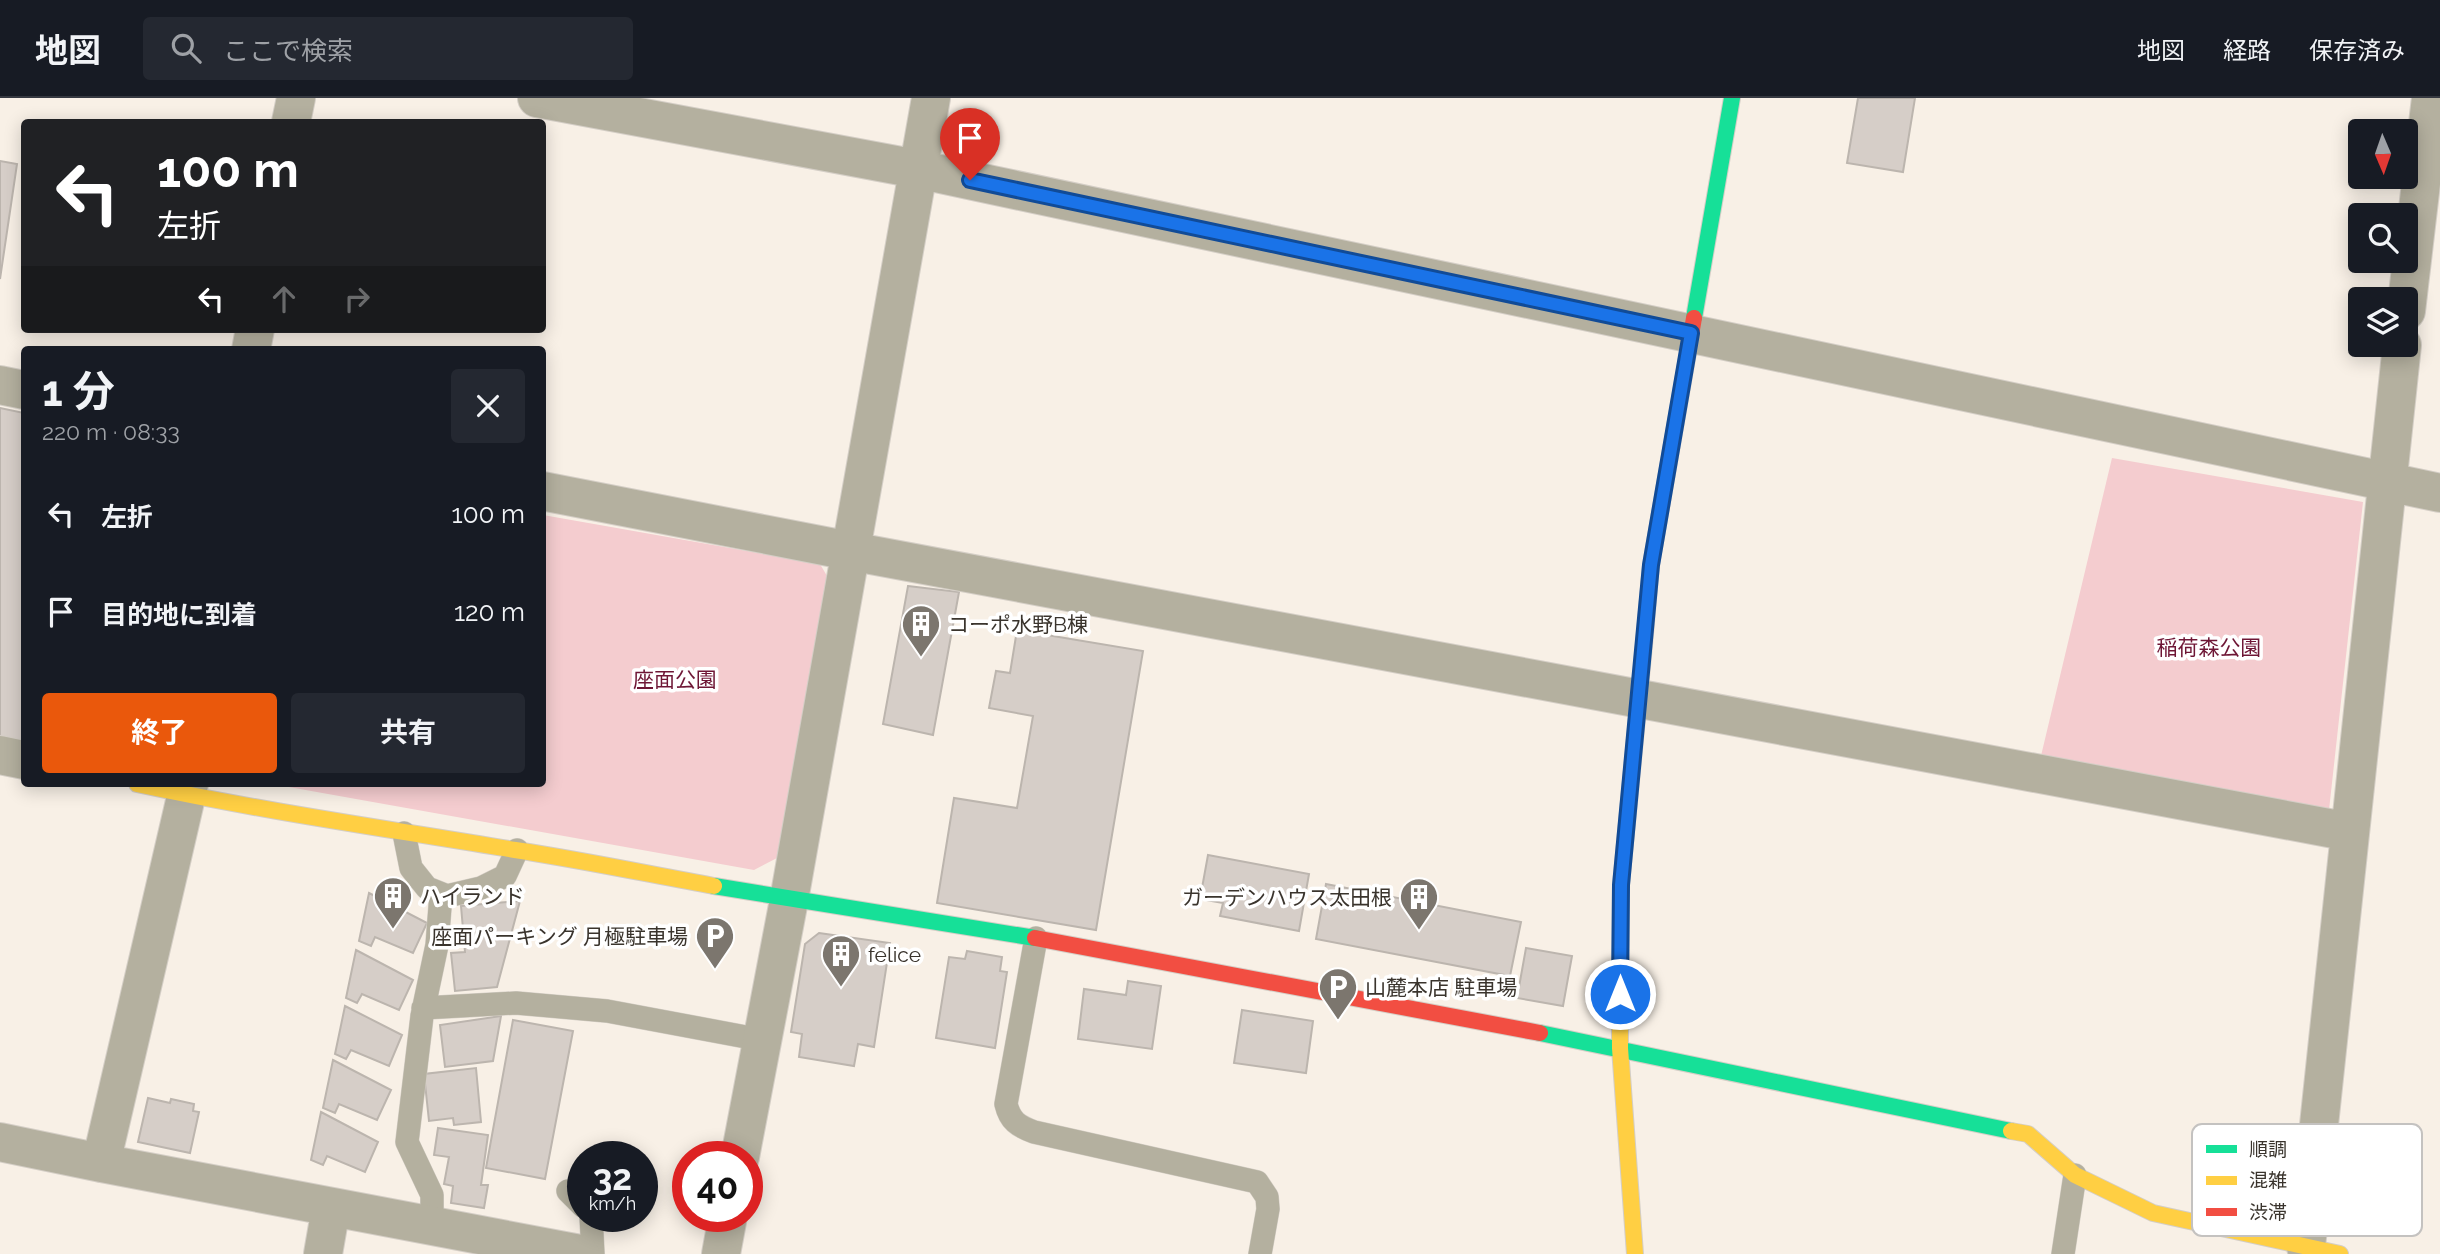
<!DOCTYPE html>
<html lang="ja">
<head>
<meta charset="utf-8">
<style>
	:root { --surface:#171b24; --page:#242831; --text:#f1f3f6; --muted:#9ea1a6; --line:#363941; --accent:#ea580c }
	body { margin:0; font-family:Raleway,"Noto Sans JP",sans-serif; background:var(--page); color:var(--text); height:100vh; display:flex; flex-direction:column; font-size:26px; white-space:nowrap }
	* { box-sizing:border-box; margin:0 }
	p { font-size:23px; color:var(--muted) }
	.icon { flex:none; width:38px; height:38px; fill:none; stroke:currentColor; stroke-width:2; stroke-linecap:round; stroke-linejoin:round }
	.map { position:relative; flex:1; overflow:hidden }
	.side { position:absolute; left:21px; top:248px; width:525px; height:441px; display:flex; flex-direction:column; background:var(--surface); border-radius:7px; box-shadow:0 4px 18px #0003 }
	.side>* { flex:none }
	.top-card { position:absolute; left:21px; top:21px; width:525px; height:214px; border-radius:7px; box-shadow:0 4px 18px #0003; background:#202124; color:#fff; overflow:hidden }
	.needle { width:46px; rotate:178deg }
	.tools { position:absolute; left:2348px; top:21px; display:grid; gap:14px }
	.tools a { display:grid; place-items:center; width:70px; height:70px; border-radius:7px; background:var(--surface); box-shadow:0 4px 18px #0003; font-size:35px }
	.speed { position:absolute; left:567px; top:1043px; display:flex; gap:14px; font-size:35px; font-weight:700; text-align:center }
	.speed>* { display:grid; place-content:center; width:91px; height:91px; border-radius:50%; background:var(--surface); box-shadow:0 4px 18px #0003; line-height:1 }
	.speed small { font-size:18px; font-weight:400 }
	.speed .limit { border:10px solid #d22; background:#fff; color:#111 }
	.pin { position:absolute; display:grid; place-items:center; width:60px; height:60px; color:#fff; margin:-72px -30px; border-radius:50% 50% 50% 0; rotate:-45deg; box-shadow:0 0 7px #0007 }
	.pin .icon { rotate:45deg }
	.me { position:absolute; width:77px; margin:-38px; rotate:0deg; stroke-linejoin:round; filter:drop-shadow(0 0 5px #0008) }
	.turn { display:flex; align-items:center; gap:24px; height:147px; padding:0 21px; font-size:32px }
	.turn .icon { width:91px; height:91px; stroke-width:2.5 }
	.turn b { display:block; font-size:49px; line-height:60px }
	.lanes { display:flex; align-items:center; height:66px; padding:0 21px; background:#0003; justify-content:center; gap:35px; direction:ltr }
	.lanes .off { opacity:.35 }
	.round { display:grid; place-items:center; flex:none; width:74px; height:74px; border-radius:7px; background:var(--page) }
	.head { display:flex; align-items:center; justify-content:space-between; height:119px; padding:0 21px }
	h1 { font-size:42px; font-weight:700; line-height:52px }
	.button { display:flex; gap:14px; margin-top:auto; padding:14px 21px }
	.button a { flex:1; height:80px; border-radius:7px; background:var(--accent); color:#fff; font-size:28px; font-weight:700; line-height:80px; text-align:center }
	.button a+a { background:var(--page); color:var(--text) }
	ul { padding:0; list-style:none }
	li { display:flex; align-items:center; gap:21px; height:98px; padding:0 21px }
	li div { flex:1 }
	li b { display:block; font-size:26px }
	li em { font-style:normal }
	header { display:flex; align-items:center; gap:42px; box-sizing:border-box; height:98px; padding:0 35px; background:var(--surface); border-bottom:2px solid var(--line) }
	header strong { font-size:33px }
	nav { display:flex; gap:38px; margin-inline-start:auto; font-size:24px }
	.search { width:490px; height:63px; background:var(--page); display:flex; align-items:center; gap:18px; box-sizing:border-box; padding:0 24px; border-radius:7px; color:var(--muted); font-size:26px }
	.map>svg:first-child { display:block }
	.green { fill:#f4cccf }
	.building { fill:#d6cec8; stroke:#bcb5ae; stroke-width:2 }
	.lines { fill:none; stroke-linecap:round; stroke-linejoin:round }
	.lane-casing { stroke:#d4cec6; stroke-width:24 }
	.street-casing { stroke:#d4cec6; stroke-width:40 }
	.fast-casing { stroke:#d4cec6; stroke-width:18 }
	.slow-casing { stroke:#d4cec6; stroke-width:18 }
	.jam-casing { stroke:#d4cec6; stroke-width:18 }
	.lane { stroke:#b4b09f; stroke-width:23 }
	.street { stroke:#b4b09f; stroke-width:38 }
	.fast { stroke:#16e098; stroke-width:16 }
	.slow { stroke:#ffcf43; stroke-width:16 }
	.jam { stroke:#f24e42; stroke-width:16 }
	.route-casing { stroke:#114b97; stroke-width:18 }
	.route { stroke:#1a73e8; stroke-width:12 }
	.labels { text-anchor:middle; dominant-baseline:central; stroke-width:7; stroke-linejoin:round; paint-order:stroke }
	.poi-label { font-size:21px; fill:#3a342d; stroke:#fff; text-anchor:start }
	.park-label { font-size:21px; fill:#6e1635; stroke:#fff }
	.key { fill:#fff; stroke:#c4c2c0; stroke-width:2 }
	.key-label { font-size:19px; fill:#3a342d }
</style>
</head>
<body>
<header>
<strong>地図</strong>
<div class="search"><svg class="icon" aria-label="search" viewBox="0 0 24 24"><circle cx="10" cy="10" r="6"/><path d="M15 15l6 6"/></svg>ここで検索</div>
<nav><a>地図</a><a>経路</a><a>保存済み</a></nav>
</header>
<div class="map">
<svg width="2440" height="1156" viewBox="0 0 2440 1156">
	<rect width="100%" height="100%" fill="#f8f0e6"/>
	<path class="green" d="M2112 360 2363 404 2329 712 2040 662Z
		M543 417 820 466 827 478 777 760 754 772 272 686H542Z"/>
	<path class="building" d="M1858 0H1915L1903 74 1847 65Z
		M0 63 17 66 0 181Z
		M0 310 24 315V648L0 643Z
		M908 488 959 494 933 637 883 626Z
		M1017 532 1143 553 1096 832 937 805 954 700 1017 710 1033 618 989 610 996 573 1010 575Z
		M1208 757 1309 776 1299 833 1220 818 1223 805 1200 801Z
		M1326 786 1521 824 1510 878 1316 841Z
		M369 795 427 825 413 855 375 839 371 848 359 843Z
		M520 803 497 889 455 893 451 855 465 854 461 808Z
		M819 835 890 845 874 949 858 946 854 968 799 959 802 936 791 934 805 846Z
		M1526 850 1572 858 1563 908 1517 900Z
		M356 852 413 882 399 912 362 896 357 905 346 900Z
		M967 853 1002 859 1000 873 1007 874 995 950 936 940 949 859 965 861Z
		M1128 883 1161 888 1152 951 1078 941 1084 891 1126 897Z
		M345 908 402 937 389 968 351 952 346 961 335 956Z
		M1242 912 1313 923 1306 975 1234 965Z
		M501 918 493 963 445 969 440 927Z
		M513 922 573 933 545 1081 486 1070Z
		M333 962 391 992 377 1022 339 1006 335 1015 323 1010Z
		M476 970 481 1024 454 1027 453 1020 429 1023 424 976Z
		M148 1000 170 1005 171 1001 194 1006 193 1013 199 1014 190 1055 138 1044Z
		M321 1014 378 1044 365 1074 327 1058 323 1067 311 1062Z
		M438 1030 488 1037 481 1087H488L484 1110 451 1105 453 1088 444 1086 449 1059 434 1057Z"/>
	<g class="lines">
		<g class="lane-casing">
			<path id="lane" d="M404 735 411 770 427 790 447 798 481 790 505 778 517 752
				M1036 840 1006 1006C1010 1023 1018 1028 1034 1034L1257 1084 1267 1099 1268 1111 1260 1156
				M423 910 516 905 607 913 762 942
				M568 1093 583 1108
				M591 1118 593 1156
				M432 1128V1097L407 1044 422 918 437 847 441 796
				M2063 1156 2075 1077"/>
		</g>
		<g class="street-casing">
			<path id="street" d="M537 0 917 71 2440 395
				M291 24 296 0
				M2406 213 2431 0
				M251 252 255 231
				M0 287 24 292
				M542 393 850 453 2350 734
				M0 657 24 662
				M0 1044 101 1065 580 1156
				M740 1059 789 802 931 0
				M101 1065 189 686
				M2306 1149 2402 247
				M323 1156 331 1110
				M721 1156 728 1118"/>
		</g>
		<g class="fast-casing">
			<path id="fast" d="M1694 220 1732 0
				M714 788 1035 840
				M1620 894 1621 787 1644 547
				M1540 935 2011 1033"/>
		</g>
		<g class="slow-casing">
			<path id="slow" d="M137 686C262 713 389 731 515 752 582 762 648 776 714 788
				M1620 894V950L1635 1156
				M2011 1033 2028 1036 2075 1077 2153 1115 2340 1156"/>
		</g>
		<g class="jam-casing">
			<path id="jam" d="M1644 547 1651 467 1694 220
				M1035 840 1540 935"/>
		</g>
		<use href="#lane" class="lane"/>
		<use href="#street" class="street"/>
		<use href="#fast" class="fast"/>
		<use href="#slow" class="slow"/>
		<use href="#jam" class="jam"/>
	</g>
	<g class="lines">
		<g class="route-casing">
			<path id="route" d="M970 82 1691 235 1651 467 1621 787 1620 896"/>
		</g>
		<use href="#route" class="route"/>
	</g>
	<defs>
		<g id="building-pin" transform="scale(2.0125)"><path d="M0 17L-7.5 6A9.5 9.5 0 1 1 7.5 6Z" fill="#7c766e" stroke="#fff"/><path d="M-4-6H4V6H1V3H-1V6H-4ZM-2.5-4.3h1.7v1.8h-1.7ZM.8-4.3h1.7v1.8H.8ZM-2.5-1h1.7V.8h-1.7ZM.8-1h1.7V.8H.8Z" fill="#fff"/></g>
		<g id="parking-pin" transform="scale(2.0125)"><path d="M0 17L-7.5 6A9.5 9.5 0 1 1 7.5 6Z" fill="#7c766e" stroke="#fff"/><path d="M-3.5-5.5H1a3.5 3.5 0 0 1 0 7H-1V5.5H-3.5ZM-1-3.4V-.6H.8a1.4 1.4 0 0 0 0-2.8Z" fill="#fff"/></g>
	</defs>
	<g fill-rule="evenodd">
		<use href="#building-pin" x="921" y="526"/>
		<use href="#building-pin" x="393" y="798"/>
		<use href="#building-pin" x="1419" y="799"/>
		<use href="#parking-pin" x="715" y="838"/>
		<use href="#building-pin" x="841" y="856"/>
		<use href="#parking-pin" x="1338" y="889"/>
	</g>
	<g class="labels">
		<g class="poi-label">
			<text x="948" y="526">コーポ水野B棟</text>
			<text x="420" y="798">ハイランド</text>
			<text x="1392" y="799" text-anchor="end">ガーデンハウス太田根</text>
			<text x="688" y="838" text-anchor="end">座面パーキング 月極駐車場</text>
			<text x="868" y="856">felice</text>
			<text x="1365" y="889">山麓本店 駐車場</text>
		</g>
		<g class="park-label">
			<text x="2209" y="549">稲荷森公園</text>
			<text x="675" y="581">座面公園</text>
		</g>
	</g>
	<rect x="2192" y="1026" width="230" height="112" rx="10" class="key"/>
	<rect x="2206" y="1047" width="31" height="8" fill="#16e098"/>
	<rect x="2206" y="1078" width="31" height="9" fill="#ffcf43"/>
	<rect x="2206" y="1110" width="31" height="8" fill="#f24e42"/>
	<g class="key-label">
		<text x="2249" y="1058">順調</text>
		<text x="2249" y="1089">混雑</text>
		<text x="2249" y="1121">渋滞</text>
	</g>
</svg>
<div class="tools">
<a><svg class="needle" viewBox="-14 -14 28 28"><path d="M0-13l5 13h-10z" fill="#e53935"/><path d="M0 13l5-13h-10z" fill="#9ea1a6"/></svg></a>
<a><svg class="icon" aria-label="search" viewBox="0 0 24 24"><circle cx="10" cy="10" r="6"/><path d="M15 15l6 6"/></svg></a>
<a><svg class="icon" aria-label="layers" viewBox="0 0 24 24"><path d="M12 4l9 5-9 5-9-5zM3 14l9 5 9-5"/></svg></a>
</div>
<div class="speed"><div>32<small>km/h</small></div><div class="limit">40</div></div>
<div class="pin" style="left:970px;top:82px;background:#d93025"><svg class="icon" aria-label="arrive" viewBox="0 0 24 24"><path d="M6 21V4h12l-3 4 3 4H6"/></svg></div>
<svg class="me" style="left:1620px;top:896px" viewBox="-20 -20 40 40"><circle r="17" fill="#1a73e8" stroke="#fff" stroke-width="3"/><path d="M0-11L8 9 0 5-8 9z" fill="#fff"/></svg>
<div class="top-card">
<div class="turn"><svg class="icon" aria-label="left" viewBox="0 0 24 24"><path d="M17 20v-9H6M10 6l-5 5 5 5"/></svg><div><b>100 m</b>左折</div></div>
<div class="lanes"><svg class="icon" aria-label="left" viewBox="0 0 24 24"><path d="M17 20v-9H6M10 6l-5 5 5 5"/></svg><svg class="icon off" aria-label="ahead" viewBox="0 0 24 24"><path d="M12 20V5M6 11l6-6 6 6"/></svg><svg class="icon off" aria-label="right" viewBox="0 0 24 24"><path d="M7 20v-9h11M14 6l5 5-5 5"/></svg></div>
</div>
<section class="side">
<div class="head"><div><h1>1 分</h1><p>220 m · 08:33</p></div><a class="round"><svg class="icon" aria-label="close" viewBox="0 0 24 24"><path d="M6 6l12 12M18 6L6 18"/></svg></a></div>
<ul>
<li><svg class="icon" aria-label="left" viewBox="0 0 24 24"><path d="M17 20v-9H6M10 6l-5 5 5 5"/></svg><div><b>左折</b></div><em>100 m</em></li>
<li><svg class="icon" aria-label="arrive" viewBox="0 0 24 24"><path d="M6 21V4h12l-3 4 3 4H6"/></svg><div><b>目的地に到着</b></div><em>120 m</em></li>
</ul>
<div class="button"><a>終了</a><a>共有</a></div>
</section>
</div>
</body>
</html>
